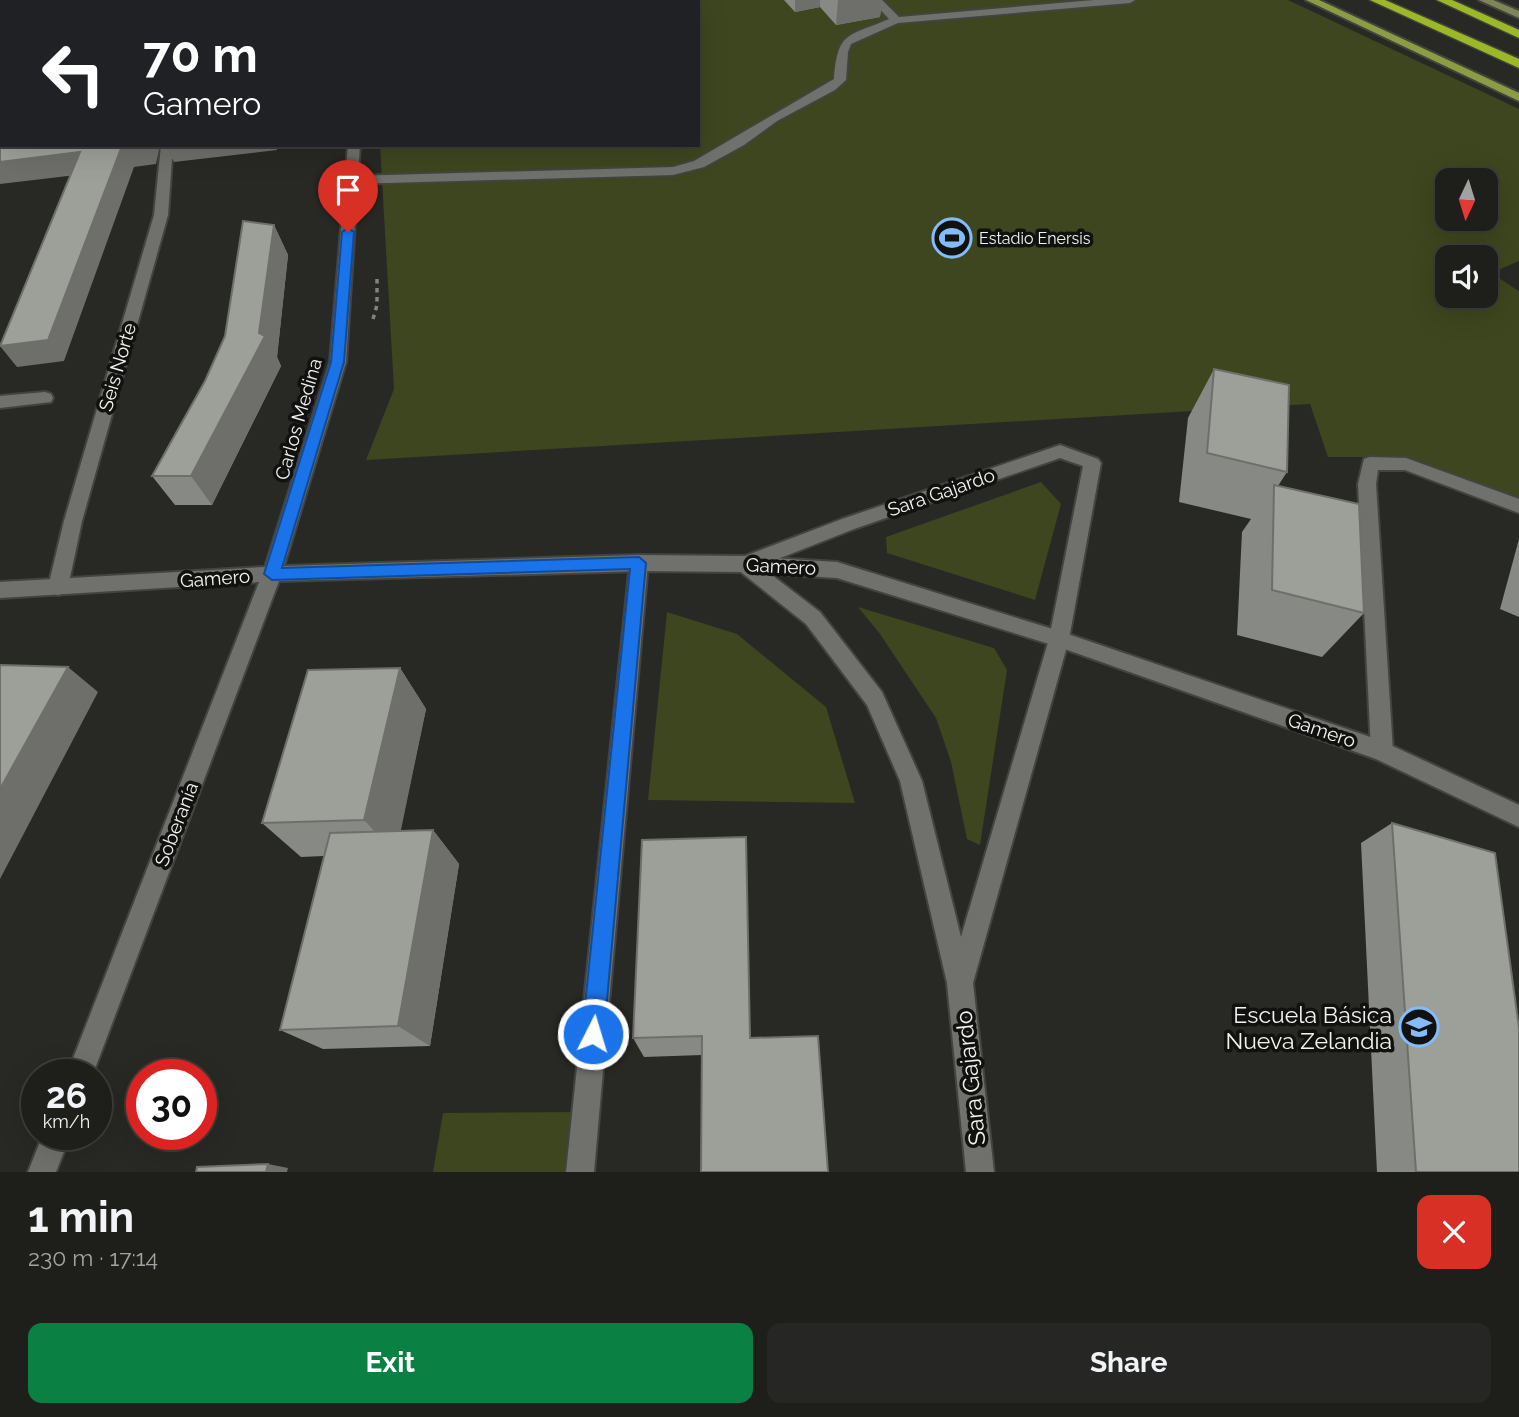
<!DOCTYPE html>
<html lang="en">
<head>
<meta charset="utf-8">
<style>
	:root { --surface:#1e1f1b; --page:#262724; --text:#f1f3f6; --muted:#a1a2a3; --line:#3c3d3a; --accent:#0b8043 }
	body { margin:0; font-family:Raleway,sans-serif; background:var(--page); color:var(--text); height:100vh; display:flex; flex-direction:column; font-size:26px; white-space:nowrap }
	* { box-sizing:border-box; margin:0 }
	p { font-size:23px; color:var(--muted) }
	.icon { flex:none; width:38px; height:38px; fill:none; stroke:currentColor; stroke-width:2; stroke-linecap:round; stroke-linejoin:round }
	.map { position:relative; height:1172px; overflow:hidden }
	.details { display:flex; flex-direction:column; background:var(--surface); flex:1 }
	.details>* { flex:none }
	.guide { position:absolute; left:0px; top:0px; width:700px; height:147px; box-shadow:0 7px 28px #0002,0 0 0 2px var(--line); background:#202124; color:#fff; overflow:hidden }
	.needle { width:46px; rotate:184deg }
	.buttons { position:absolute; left:1435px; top:168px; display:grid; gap:14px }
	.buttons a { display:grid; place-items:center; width:63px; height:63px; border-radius:14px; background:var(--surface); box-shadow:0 7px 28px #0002,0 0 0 2px var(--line); font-size:35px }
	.speed { position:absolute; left:21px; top:1059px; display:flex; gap:14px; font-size:35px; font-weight:700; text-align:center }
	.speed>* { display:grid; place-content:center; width:91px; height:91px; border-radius:50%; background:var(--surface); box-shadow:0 7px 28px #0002,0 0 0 2px var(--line); line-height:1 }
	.speed small { font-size:18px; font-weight:400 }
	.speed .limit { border:10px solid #d22; background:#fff; color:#111 }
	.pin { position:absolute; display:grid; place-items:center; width:60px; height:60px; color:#fff; margin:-72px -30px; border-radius:50% 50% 50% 0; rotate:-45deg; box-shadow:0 0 7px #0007 }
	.pin .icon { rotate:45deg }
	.me { position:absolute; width:77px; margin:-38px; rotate:5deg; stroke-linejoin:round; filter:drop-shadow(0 0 5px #0008) }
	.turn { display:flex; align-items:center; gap:24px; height:147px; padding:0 28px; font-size:32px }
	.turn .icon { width:91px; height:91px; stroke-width:2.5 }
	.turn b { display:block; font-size:49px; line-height:60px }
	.round { display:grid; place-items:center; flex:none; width:74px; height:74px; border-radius:14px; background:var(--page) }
	.head { display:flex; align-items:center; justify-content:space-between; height:119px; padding:0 28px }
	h1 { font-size:42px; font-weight:700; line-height:52px }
	.button { display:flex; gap:14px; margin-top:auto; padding:14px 28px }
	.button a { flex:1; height:80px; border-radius:14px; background:var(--accent); color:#fff; font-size:28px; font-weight:700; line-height:80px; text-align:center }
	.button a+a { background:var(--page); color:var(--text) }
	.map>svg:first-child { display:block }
	.green { fill:#3d461e; fill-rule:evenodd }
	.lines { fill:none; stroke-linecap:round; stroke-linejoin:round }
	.service-casing { stroke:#42443f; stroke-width:4 }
	.minor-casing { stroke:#42443f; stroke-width:4 }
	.tertiary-casing { stroke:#42443f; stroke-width:4 }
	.secondary-casing { stroke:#42443f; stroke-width:4 }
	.primary-casing { stroke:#42443f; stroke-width:4 }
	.motorway-casing { stroke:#42443f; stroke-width:3 }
	.path-far1 { stroke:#83847f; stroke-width:3.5; stroke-dasharray:4.5 4.5; stroke-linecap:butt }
	.path { stroke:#83847f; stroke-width:5; stroke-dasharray:7 7; stroke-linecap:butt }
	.service { fill:#70716c; fill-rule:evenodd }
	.minor { fill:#70716c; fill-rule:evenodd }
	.tertiary { fill:#70716c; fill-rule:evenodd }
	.secondary { fill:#7e8657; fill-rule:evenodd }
	.primary { fill:#8b9c42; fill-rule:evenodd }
	.motorway { fill:#9db826; fill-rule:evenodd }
	.wall { fill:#878984 }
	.shaded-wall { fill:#6e6f6b }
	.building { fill:#9d9f99; stroke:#6e6f6b; stroke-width:2 }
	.route { fill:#1a73e8; stroke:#114b97; stroke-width:2 }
	.labels { text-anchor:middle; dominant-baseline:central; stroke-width:7; stroke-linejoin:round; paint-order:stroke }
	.far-poi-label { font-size:16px; fill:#f2f3ef; stroke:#11110f; text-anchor:start }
	.street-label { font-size:19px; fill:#f2f3ef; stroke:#11110f }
	.near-poi-label { font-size:23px; fill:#f2f3ef; stroke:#11110f; text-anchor:end }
	.near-street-label { font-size:23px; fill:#f2f3ef; stroke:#11110f }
</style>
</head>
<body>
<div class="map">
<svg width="1519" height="1172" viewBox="0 0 1519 1172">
	<rect width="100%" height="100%" fill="#282924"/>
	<path class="green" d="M383 0H1288L1519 109V261L1491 273 1519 291V498L1405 457H1328L1310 404 366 460 394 389 380 145H698V2ZM1447 180H1486V219H1447ZM1447 257H1486V296H1447Z
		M1041 482 1061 504 1035 600 887 553 886 537Z
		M858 607 994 648 1007 670 980 845 967 839 951 762 936 718 880 634Z
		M667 612 737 634 826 707 855 803 648 800Z
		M583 1112 578 1172H433L443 1113Z"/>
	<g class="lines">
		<g class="service-casing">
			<path id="service" d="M871 0H882L899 17 1094 0H1135L1130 3 898 23 851 44 848 52 846 80 835 90 777 121 744 145 704 167 673 175 352 184 345 180 352 176 673 167 694 161 834 79C838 30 848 37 889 19Z
				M1370 457 1406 458 1519 499V513L1405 470H1378L1376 484 1393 751 1390 758 1382 761 1374 758 1371 751 1358 484 1364 459Z"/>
		</g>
		<g class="minor-casing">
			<path id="minor" d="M5 0H15L4 2Z
				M211 0H221V2H211Z
				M0 12H2L0 21Z
				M161 145H173L168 215 82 521 68 587 65 593 58 595 51 593 48 587 64 521 154 215Z
				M45 392 51 394 53 398 51 402 0 408V396Z
				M1060 445 1098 459 1101 463 1069 639 973 983 994 1172H966L947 983 900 781 867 705 806 624 737 569 735 564 737 559 842 519ZM1060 458 1083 466 1049 639 961 937 922 781 882 692 820 612 760 566 854 529Z
				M639 555 646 558 648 563 594 1172H566L630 563 632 558Z"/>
		</g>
		<g class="tertiary-casing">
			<path id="tertiary" d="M354 0H364V2H354Z
				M348 145H360L346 362 284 566 639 555 744 556 837 562 1059 631 1382 741 1519 805V827L1376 759 1059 647 837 578 744 572 639 571 279 581 93 1074H67L259 582 0 598V582L265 567 330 362Z
				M43 1134H71L56 1172H28Z"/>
		</g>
		<g class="secondary-casing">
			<path id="secondary" d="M1479 0H1493L1519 11V18Z"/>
		</g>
		<g class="primary-casing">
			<path id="primary" d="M1306 0H1319L1519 93V101Z"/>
		</g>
		<g class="motorway-casing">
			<path id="motorway" d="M1370 0H1385L1519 59V68Z
				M1437 0H1452L1519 30V38Z"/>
		</g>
		<path class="path-far1" d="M373 319 377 305V276"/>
		<path class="path" d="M96 1127 108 1091"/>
		<use href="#service" class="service"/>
		<use href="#minor" class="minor"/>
		<use href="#tertiary" class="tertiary"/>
		<use href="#secondary" class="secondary"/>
		<use href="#primary" class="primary"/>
		<use href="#motorway" class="motorway"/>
	</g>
	<path class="wall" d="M784 0H882L880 17 836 25 820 7 795 12Z
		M274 225 288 255 277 357 281 366 212 505H175L152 476 205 381Z
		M1214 369 1287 472 1278 486 1364 613 1322 657 1237 635 1242 532 1251 519 1179 502 1188 418Z
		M1519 539V617L1500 609Z
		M400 668 426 709 400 831 433 830 459 864 430 1046 323 1049 280 1030 324 856 301 857 262 823Z
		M1392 823 1519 1172H1377L1361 843Z
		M746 837 702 1055 644 1057 633 1038Z"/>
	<path class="shaded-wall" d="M795 0H820V7L795 12Z
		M838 0H882L880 17 836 25Z
		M132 145H160L156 164 134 167 64 361 17 367 0 346 122 146Z
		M165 145H277V150L174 162Z
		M80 152 93 173 0 184V162Z
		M274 225 288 255 277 357 281 366 212 505 191 476Z
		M68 667 98 692 0 879V789Z
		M400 668 426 709 396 854 364 820Z
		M433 830 459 864 430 1046 398 1026Z
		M268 1164 288 1168 287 1172H266Z"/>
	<path class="building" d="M0 94H2V122H0Z
		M2 129V145H132L122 146 48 340 0 346 80 152 0 162V130Z
		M243 221 274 225 259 333 265 336 191 476H152L205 381 225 336Z
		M1214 369 1289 385 1287 472 1207 453Z
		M1274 485 1359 504 1364 613 1272 590Z
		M1 665 68 667 0 789V666Z
		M400 668 364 820 262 823 308 670Z
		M1392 823 1495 853 1519 1028V1172H1416Z
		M433 830 398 1026 280 1030 330 833Z
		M746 837 750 1038 818 1036 828 1172H701L702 1036 633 1038 642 840Z
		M268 1164 266 1172H196L197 1167Z"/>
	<path class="route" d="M348 228 354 232 344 362 282 568 639 557 646 563 604 1034 601 1041 593 1044 585 1041 582 1034 630 569 272 580 264 574 331 362 342 232Z"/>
	<defs>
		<g id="stadium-ring" transform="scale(2.0125)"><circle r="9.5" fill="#11110f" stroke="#82bcfa" stroke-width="1.5"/><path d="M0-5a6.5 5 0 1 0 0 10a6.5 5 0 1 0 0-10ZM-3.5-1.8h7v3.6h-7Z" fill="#82bcfa"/></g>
		<g id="school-ring" transform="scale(2.0125)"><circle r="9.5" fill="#11110f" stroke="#82bcfa" stroke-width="1.5"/><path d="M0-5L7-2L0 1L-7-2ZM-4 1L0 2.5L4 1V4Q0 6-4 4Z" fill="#82bcfa"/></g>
	</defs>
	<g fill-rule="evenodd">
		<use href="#stadium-ring" x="952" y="238"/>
		<use href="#school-ring" x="1419" y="1027"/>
	</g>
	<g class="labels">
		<g class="far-poi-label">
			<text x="979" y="238">Estadio Enersis</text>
		</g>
		<g class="street-label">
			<text transform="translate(117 367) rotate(-74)">Seis Norte</text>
			<text transform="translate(298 419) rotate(-74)">Carlos Medina</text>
			<text transform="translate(941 492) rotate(-19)">Sara Gajardo</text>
			<text transform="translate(781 566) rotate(3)">Gamero</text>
			<text transform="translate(215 578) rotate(-4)">Gamero</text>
			<text transform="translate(1322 730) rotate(19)">Gamero</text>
			<text transform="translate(176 824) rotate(-69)">Soberanía</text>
		</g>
		<g class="near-poi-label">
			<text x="1392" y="1014">Escuela Básica<tspan x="1392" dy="26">Nueva Zelandia</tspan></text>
		</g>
		<g class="near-street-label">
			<text transform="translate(970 1078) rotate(-96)">Sara Gajardo</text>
		</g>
	</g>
</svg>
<div class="buttons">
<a><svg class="needle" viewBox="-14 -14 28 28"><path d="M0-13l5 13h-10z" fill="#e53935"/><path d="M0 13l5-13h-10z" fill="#a1a2a3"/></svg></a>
<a><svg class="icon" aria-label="sound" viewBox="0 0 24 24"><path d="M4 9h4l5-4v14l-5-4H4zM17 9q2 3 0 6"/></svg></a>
</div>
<div class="speed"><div>26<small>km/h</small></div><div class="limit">30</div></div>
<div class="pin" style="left:348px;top:232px;background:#d93025"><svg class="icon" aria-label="arrive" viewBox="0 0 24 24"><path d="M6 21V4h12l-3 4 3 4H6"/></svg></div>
<svg class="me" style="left:593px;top:1034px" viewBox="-20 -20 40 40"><circle r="17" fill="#1a73e8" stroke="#fff" stroke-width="3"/><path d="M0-11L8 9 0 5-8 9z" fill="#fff"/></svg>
<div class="guide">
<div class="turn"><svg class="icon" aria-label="left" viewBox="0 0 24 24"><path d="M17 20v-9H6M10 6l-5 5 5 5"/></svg><div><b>70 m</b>Gamero</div></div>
</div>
</div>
<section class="details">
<div class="head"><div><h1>1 min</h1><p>230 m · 17:14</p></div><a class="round" style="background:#d93025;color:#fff"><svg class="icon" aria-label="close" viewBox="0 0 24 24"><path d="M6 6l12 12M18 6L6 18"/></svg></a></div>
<div class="button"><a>Exit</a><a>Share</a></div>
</section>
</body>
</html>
